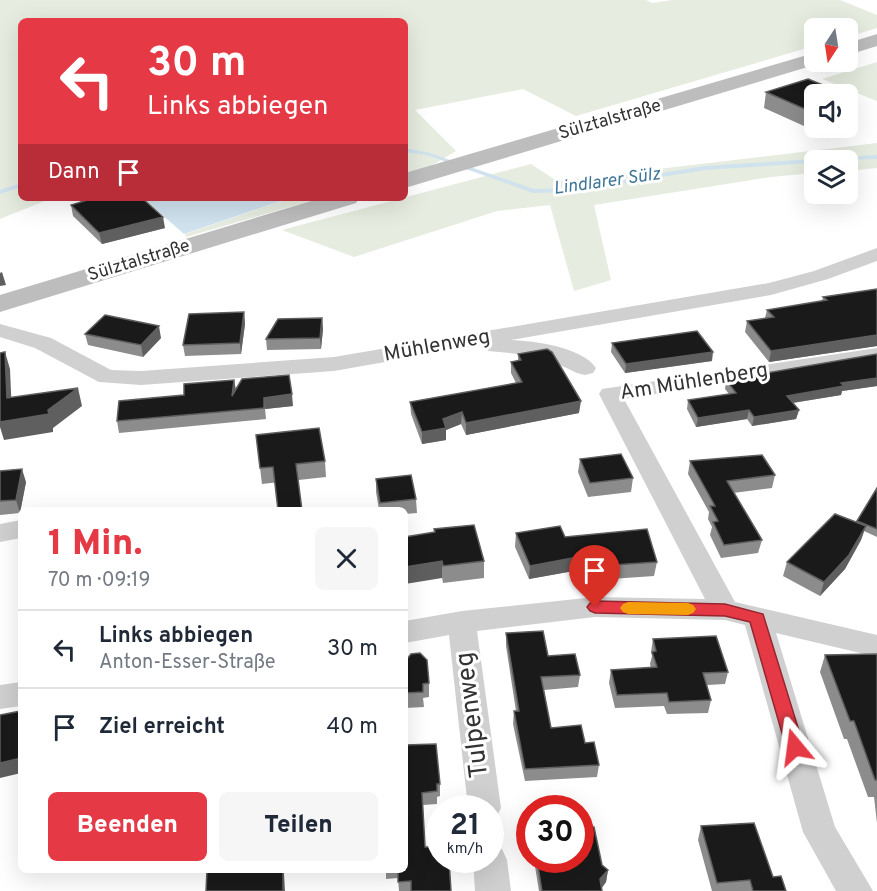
<!DOCTYPE html>
<html lang="de">
<head>
<meta charset="utf-8">
<style>
	:root { --surface:#fff; --page:#f6f6f7; --text:#1f2937; --muted:#747a83; --line:#e0e1e3; --accent:#e63946 }
	body { margin:0; font-family:Overpass,sans-serif; background:var(--page); color:var(--text); height:100vh; display:flex; flex-direction:column; font-size:22px; white-space:nowrap }
	* { box-sizing:border-box; margin:0 }
	p { font-size:20px; color:var(--muted) }
	.icon { flex:none; width:33px; height:33px; fill:none; stroke:currentColor; stroke-width:2; stroke-linecap:round; stroke-linejoin:round }
	.map { position:relative; flex:1; overflow:hidden }
	.drawer { position:absolute; left:18px; top:507px; width:390px; height:366px; display:flex; flex-direction:column; background:var(--surface); border-radius:9px; box-shadow:0 6px 24px #0002 }
	.drawer>* { flex:none }
	.hud { position:absolute; left:18px; top:18px; width:390px; height:183px; border-radius:9px; box-shadow:0 6px 24px #0002; background:#e63946; color:#fff; overflow:hidden }
	.needle { width:39px; rotate:192deg }
	.buttons { position:absolute; left:804px; top:18px; display:grid; gap:12px }
	.buttons a { display:grid; place-items:center; width:54px; height:54px; border-radius:9px; background:var(--surface); box-shadow:0 6px 24px #0002; font-size:30px }
	.speed { position:absolute; left:426px; top:795px; display:flex; gap:12px; font-size:30px; font-weight:700; text-align:center }
	.speed>* { display:grid; place-content:center; width:78px; height:78px; border-radius:50%; background:var(--surface); box-shadow:0 6px 24px #0002; line-height:1 }
	.speed small { font-size:15px; font-weight:400 }
	.speed .limit { border:9px solid #d22; background:#fff; color:#111 }
	.pin { position:absolute; display:grid; place-items:center; width:51px; height:51px; color:#fff; margin:-62px -26px; border-radius:50% 50% 50% 0; rotate:-45deg; box-shadow:0 0 6px #0007 }
	.pin .icon { rotate:45deg }
	.me { position:absolute; width:66px; margin:-33px; rotate:344deg; stroke-linejoin:round; filter:drop-shadow(0 0 4px #0008) }
	.turn { display:flex; align-items:center; gap:21px; height:126px; padding:0 30px; font-size:27px }
	.turn .icon { width:78px; height:78px; stroke-width:2.5 }
	.turn b { display:block; font-size:42px; line-height:51px }
	.then { display:flex; align-items:center; height:57px; padding:0 30px; background:#0003; gap:12px; font-size:22px }
	.round { display:grid; place-items:center; flex:none; width:63px; height:63px; border-radius:9px; background:var(--page) }
	.head { display:flex; align-items:center; justify-content:space-between; height:102px; padding:0 30px }
	h1 { font-size:36px; font-weight:800; line-height:45px; color:var(--accent) }
	.primary-button { display:flex; gap:12px; margin-top:auto; padding:12px 30px }
	.primary-button a { flex:1; height:69px; border-radius:9px; background:var(--accent); color:#fff; font-size:24px; font-weight:800; line-height:69px; text-align:center }
	.primary-button a+a { background:var(--page); color:var(--text) }
	ul { padding:0; list-style:none }
	li { display:flex; align-items:center; gap:18px; height:78px; padding:0 30px; border-top:2px solid var(--line) }
	li div { flex:1 }
	li b { display:block; font-size:22px }
	li em { font-style:normal }
	.map>svg:first-child { display:block }
	.green { fill:#e6ecdf }
	.water { fill:#cfe2ee }
	.lines { fill:none; stroke-linecap:round; stroke-linejoin:round }
	.stream { fill:#cfe2ee; fill-rule:evenodd }
	.street { fill:#d0d0d0; fill-rule:evenodd }
	.secondary { fill:#bdbdbd; fill-rule:evenodd }
	.wall { fill:#8c8c8c }
	.shaded-wall { fill:#5f5f5f }
	.building { fill:#1a1a1a; stroke:#5f5f5f; stroke-width:1.5 }
	.route { fill:#e63946; stroke:#96252e; stroke-width:1.5 }
	.slow { fill:#f59e0b }
	.labels { text-anchor:middle; dominant-baseline:central; stroke-width:6; stroke-linejoin:round; paint-order:stroke }
	.far-street-label { font-size:18px; fill:#333; stroke:#fff }
	.far-water-label { font-size:18px; font-style:italic; fill:#3f7597; stroke:#fff }
	.street-label { font-size:21px; fill:#333; stroke:#fff }
	.near-street-label { font-size:26px; fill:#333; stroke:#fff }
</style>
</head>
<body>
<div class="map">
<svg width="877" height="891" viewBox="0 0 877 891">
	<rect width="100%" height="100%" fill="#fff"/>
	<path class="green" d="M0 0H646L652 3 672 0H840L877 15V28L848 37V28H814V46L576 116 523 89 415 110 456 151 429 167 405 174V21H21V198H52L0 219Z
		M877 62V101L822 79Z
		M877 143V168L848 171V160H814V173L771 177 594 205 611 280 574 291 550 205 497 211 354 257 282 230 531 164 557 181Z
		M291 198H321L186 237 185 234Z"/>
	<path class="water" d="M143 198H290L184 234Z"/>
	<g class="lines">
		<path class="stream" d="M405 148 430 153 534 189 568 188 705 166 814 159 816 160H814V163L705 170 568 192 533 193 427 155 405 152Z
			M877 155V159L844 160H823L826 158Z
			M21 183V187L0 194V190Z"/>
		<path class="street" d="M877 248V261L828 279 771 295 511 340C535 341 582 347 596 368L593 373 585 375 577 373 541 356 488 351 487 344 334 371 141 385 99 382 35 348 0 337V324L51 338 111 370 141 371 334 357 769 283 814 271Z
			M877 348V360H875L624 399 735 602 877 635V657L776 633 835 827 873 891H836L803 832 745 625 725 620 595 617 477 631 501 808 496 818 490 820V808H468L449 635 405 643V621L462 611 595 597 705 599 599 394 602 389Z
			M21 520V538L0 542V524Z
			M21 682V706L0 709V685Z
			M490 844 502 849 507 860 511 891H475L473 860H490Z"/>
		<path class="secondary" d="M877 34V46L848 55V43Z
			M814 53V62H822L821 63 405 188V173Z
			M321 198H359L356 203 0 312V295Z"/>
	</g>
	<path class="wall" d="M766 92 845 94 804 126 764 108Z
		M76 198H142L165 228 102 244 73 216 71 205 81 202Z
		M877 289V346L769 362 745 332 747 321 765 318 767 310 822 301 823 297Z
		M244 312 245 324 241 354 185 356 183 345Z
		M322 318 323 329 321 349 267 350 266 339Z
		M85 334 161 338 143 357 88 345Z
		M612 343 712 361 625 373 611 352Z
		M518 354 579 413 466 435 461 424 446 430V440L422 444 411 414 410 402 516 383 511 373V362L518 361Z
		M877 354V386L842 391 841 395 793 403 799 410 796 419 752 426 747 419 696 427 687 409 688 400 729 394 725 389 726 380Z
		M234 380 236 390 293 406 265 409 266 419 119 433 117 421 184 395Z
		M256 435 325 461 326 477 262 484Z
		M580 459 633 478 631 492 588 497 578 472Z
		M690 461 775 475 772 488 733 493 762 540 758 553 721 558 710 535 712 527 708 519 709 512 688 474Z
		M0 471 26 482 20 513 0 515Z
		M376 479 416 499 417 513 405 514V510H379L376 492Z
		M877 488V537L864 531 861 540 845 569 820 596 783 576 787 562 857 522Z
		M434 529 484 561V578L443 583Z
		M516 533 565 537 657 562 654 576 611 579 607 565 529 579 515 547Z
		M506 633 548 656 580 675 578 687 544 690 551 728 585 743 599 765 597 777 525 781 513 724 514 711H516L506 646Z
		M653 639 728 672 725 684 707 685 711 700 708 713 667 714 664 706 615 708 609 683 611 670 651 668 650 664 652 656 651 652Z
		M877 654V823L874 797H868L847 739H844L820 672 825 655Z
		M405 659 429 683V697L423 698 424 707 405 708Z
		M405 745 440 784V796L437 797V804L423 805 425 847 451 891H399L398 878 386 879V870H405Z
		M701 826 773 877 786 891H712L698 840Z
		M584 827 602 865 608 870 606 882 602 888V891H539L534 860H580Z"/>
	<path class="shaded-wall" d="M814 108V123L804 126 807 110Z
		M163 217 165 228 102 244 99 233Z
		M2 272 6 285 0 286V273Z
		M244 312 245 324 241 354 240 343Z
		M322 318 323 329 321 349 320 338Z
		M159 326 161 338 143 357 141 345Z
		M877 335V346L769 362 771 351Z
		M5 352 10 369 12 416 7 398Z
		M713 352 712 361 625 373 626 364Z
		M877 378V386L842 391 841 395 785 404 787 396 841 383Z
		M234 380 236 391 232 396Z
		M78 388 82 406 53 428V432L4 440 0 427V422L48 410Z
		M292 394 293 406 265 409 266 419 264 398Z
		M581 401 579 413 466 435V423Z
		M749 410 747 419 696 427 698 418Z
		M799 410 796 419 752 426 754 417Z
		M462 412 461 424 446 430V440L422 444V432L443 419Z
		M22 469 26 482 20 513 16 500Z
		M866 526 861 540 845 569 820 596 824 582Z
		M609 551 607 565 529 579 530 566Z
		M442 561V578L405 584V567Z
		M21 758V773L0 778V763Z
		M283 870H284V874L285 891H283Z
		M608 870 606 882 599 891 600 879Z"/>
	<path class="building" d="M808 79 845 94H814V108L807 110 766 92Z
		M90 198H142L163 217 99 233 71 205 91 199Z
		M877 289V335L771 351 747 321 774 317 767 310 827 300 823 297Z
		M244 312 240 343 183 345 189 314Z
		M105 315 159 326 141 345 85 334Z
		M322 318 320 338 266 339 278 319Z
		M697 331 713 352 626 364 612 343Z
		M547 349 552 352 581 401 466 423 462 412 443 419 446 428 422 432 410 402 522 382 511 362 521 360 518 354Z
		M5 352 7 398 78 388 48 410 49 414 0 422V353Z
		M877 354V378L841 383 844 386 787 396 799 410 754 417 749 410 698 418 688 400 736 393 726 380Z
		M289 375 292 394 264 398V408L117 421 119 401 184 395V384L234 380 232 396 242 379Z
		M319 428 325 461 296 464 302 510H278L273 467 260 468 256 435Z
		M621 454 633 478 590 483 580 459Z
		M762 455 775 475 727 481 762 540 724 545 713 522 718 521 710 506H715L690 461Z
		M22 469 16 500 0 501V471Z
		M411 475 416 499 380 503 376 479Z
		M877 488V529L857 521Z
		M835 514 866 526 849 555 824 582 787 562Z
		M474 525 484 561 443 566 442 561 405 567V537L435 532 434 529Z
		M560 526 565 537 647 529 657 562 613 565 609 551 530 566 516 533Z
		M543 631 548 656 575 654 580 675 541 677 551 728 581 725 585 743 594 742 599 765 525 769 514 711H519L506 633Z
		M716 636 728 672 703 673 711 700 669 702 667 693 617 695 611 670 657 667 652 652 656 651 653 639Z
		M420 653 427 660 429 683 423 684V692L405 693V659H407L411 654Z
		M877 654V780H875L854 721H850L825 655Z
		M21 711V758L0 763V715Z
		M436 744 440 784H437V791L422 793 425 847H440V860H449L451 891H411V881L398 882V870H405V745Z
		M580 815 582 816 584 827H594L602 865 608 870 600 879 602 891H542L537 860H580Z
		M754 823 773 877 781 876 786 891H753L750 880 717 883 701 826Z
		M207 870H283V891H206Z"/>
	<path class="route" d="M595 601 725 604 763 614 804 747 802 752 795 754 789 752 786 747 750 622 725 616 595 613 590 611 587 607 590 603Z"/>
	<path class="slow" d="M628 602 688 603 693 605 696 609 693 613 688 615 628 614 623 612 620 608 623 604Z"/>
	<g class="labels">
		<g class="far-street-label">
			<text transform="translate(610 120) rotate(-16)">Sülztalstraße</text>
			<text transform="translate(139 261) rotate(-17)">Sülztalstraße</text>
		</g>
		<g class="far-water-label">
			<text transform="translate(607 182) rotate(-8)">Lindlarer Sülz</text>
		</g>
		<g class="street-label">
			<text transform="translate(437 346) rotate(-10)">Mühlenweg</text>
			<text transform="translate(694 382) rotate(-9)">Am Mühlenberg</text>
		</g>
		<g class="near-street-label">
			<text transform="translate(473 715) rotate(-97)">Tulpenweg</text>
		</g>
	</g>
</svg>
<div class="buttons">
<a><svg class="needle" viewBox="-14 -14 28 28"><path d="M0-13l5 13h-10z" fill="#e53935"/><path d="M0 13l5-13h-10z" fill="#747a83"/></svg></a>
<a><svg class="icon" aria-label="sound" viewBox="0 0 24 24"><path d="M4 9h4l5-4v14l-5-4H4zM17 9q2 3 0 6"/></svg></a>
<a><svg class="icon" aria-label="layers" viewBox="0 0 24 24"><path d="M12 4l9 5-9 5-9-5zM3 14l9 5 9-5"/></svg></a>
</div>
<div class="speed"><div>21<small>km/h</small></div><div class="limit">30</div></div>
<div class="pin" style="left:595px;top:607px;background:#d93025"><svg class="icon" aria-label="arrive" viewBox="0 0 24 24"><path d="M6 21V4h12l-3 4 3 4H6"/></svg></div>
<svg class="me" style="left:795px;top:747px" viewBox="-20 -20 40 40"><path d="M0-17L14 15 0 8-14 15z" fill="#e63946" stroke="#fff" stroke-width="4"/></svg>
<div class="hud">
<div class="turn"><svg class="icon" aria-label="left" viewBox="0 0 24 24"><path d="M17 20v-9H6M10 6l-5 5 5 5"/></svg><div><b>30 m</b>Links abbiegen</div></div>
<div class="then">Dann<svg class="icon" aria-label="arrive" viewBox="0 0 24 24"><path d="M6 21V4h12l-3 4 3 4H6"/></svg></div>
</div>
<section class="drawer">
<div class="head"><div><h1>1 Min.</h1><p>70 m · 09:19</p></div><a class="round"><svg class="icon" aria-label="close" viewBox="0 0 24 24"><path d="M6 6l12 12M18 6L6 18"/></svg></a></div>
<ul>
<li><svg class="icon" aria-label="left" viewBox="0 0 24 24"><path d="M17 20v-9H6M10 6l-5 5 5 5"/></svg><div><b>Links abbiegen</b><p>Anton-Esser-Straße</p></div><em>30 m</em></li>
<li><svg class="icon" aria-label="arrive" viewBox="0 0 24 24"><path d="M6 21V4h12l-3 4 3 4H6"/></svg><div><b>Ziel erreicht</b></div><em>40 m</em></li>
</ul>
<div class="primary-button"><a>Beenden</a><a>Teilen</a></div>
</section>
</div>
</body>
</html>
